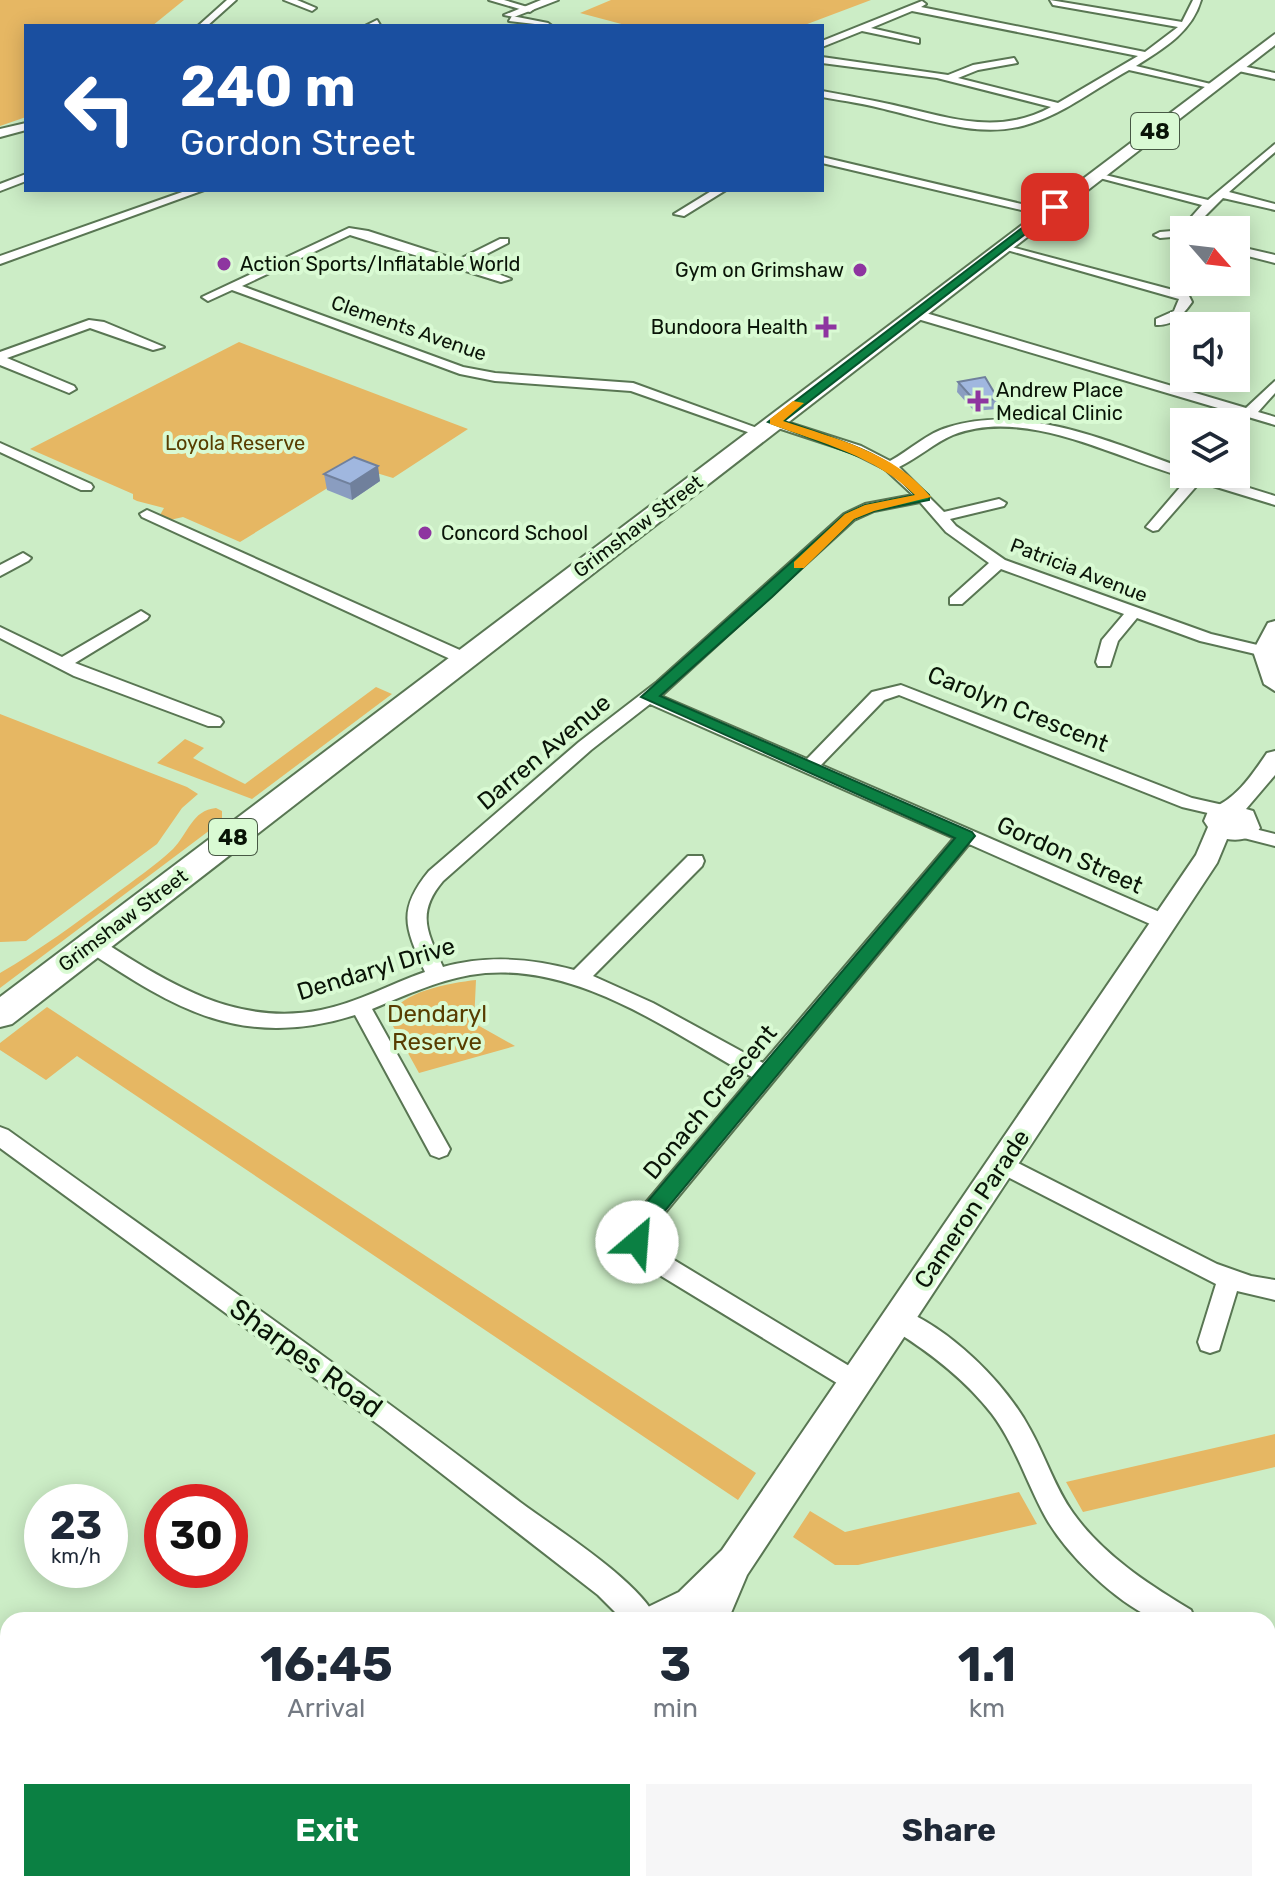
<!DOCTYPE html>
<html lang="en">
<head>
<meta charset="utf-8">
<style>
	:root { --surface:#fff; --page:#f6f6f7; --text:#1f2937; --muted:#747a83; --accent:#0b8043 }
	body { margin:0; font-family:Rubik,sans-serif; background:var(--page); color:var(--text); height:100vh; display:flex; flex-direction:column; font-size:30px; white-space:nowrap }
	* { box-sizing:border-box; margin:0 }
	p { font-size:26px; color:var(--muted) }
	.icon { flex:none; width:44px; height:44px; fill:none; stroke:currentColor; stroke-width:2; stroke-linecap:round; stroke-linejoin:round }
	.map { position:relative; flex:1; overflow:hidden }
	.details { position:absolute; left:0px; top:1612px; width:1276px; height:280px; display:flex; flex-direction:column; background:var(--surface); border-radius:24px 24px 0 0; box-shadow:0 4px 20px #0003 }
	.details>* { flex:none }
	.hud { position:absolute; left:24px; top:24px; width:800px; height:168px; border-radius:0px; box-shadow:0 4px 20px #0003; background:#1a4fa0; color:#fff; overflow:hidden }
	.needle { width:52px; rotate:118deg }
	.fabs { position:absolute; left:1170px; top:216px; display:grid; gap:16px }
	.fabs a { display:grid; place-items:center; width:80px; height:80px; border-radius:0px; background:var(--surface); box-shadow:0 4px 20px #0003; font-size:40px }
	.speed { position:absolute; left:24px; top:1484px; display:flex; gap:16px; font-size:40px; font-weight:700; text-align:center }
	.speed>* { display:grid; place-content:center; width:104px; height:104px; border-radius:50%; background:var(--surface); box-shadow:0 4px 20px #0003; line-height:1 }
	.speed small { font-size:20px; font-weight:400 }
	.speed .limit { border:12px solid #d22; background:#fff; color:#111 }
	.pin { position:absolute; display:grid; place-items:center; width:68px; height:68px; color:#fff; margin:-34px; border-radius:16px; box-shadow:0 4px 12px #0006 }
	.me { position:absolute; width:88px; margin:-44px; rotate:27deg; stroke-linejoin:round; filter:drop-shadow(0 0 6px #0008) }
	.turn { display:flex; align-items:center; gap:28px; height:168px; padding:0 24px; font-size:36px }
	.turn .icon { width:104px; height:104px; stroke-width:2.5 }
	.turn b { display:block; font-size:56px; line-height:68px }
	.eta { display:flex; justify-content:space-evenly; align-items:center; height:136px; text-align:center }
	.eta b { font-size:48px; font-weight:700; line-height:56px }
	.primary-button { display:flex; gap:16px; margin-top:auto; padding:16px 24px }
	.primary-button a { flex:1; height:92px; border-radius:0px; background:var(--accent); color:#fff; font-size:32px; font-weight:700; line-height:92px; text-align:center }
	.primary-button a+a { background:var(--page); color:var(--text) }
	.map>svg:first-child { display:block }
	.green { fill:#e6b763 }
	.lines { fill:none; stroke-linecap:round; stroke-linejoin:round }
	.minor-casing { stroke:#597653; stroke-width:4 }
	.tertiary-casing { stroke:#597653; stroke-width:4 }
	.primary-casing { stroke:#597653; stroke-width:4 }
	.minor { fill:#fff; fill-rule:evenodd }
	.tertiary { fill:#fff; fill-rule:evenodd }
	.primary { fill:#fff; fill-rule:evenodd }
	.wall { fill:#8a9dc0 }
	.shaded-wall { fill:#70809c }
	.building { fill:#a0b7df; stroke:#70809c; stroke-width:2 }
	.route { fill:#0b8043; stroke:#07532c; stroke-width:2 }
	.slow { fill:#f59e0b }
	.poi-dot { fill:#8e35a0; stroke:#d9fad3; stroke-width:3 }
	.labels { text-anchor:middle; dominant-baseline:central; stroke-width:8; stroke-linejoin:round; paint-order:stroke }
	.far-poi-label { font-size:20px; fill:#091407; stroke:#d9fad3; text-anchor:start }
	.far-street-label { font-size:20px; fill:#091407; stroke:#d9fad3 }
	.far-park-label { font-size:20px; fill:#583d00; stroke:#d9fad3 }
	.shield { fill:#d9fad3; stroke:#475944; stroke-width:2 }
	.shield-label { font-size:22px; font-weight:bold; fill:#091407 }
	.street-label { font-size:24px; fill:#091407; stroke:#d9fad3 }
	.park-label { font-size:24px; fill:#583d00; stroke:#d9fad3 }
	.near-street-label { font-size:28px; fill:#091407; stroke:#d9fad3 }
</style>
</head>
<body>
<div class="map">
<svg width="1275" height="1892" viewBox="0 0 1275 1892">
	<rect width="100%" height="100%" fill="#ccedc6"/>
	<path class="green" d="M0 0H184L152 26H26V117L0 126Z
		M611 0H871L802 26H629L580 13Z
		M239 342 468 429 393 478 360 468 240 542 183 517 170 520 160 515 164 508 137 501 133 499V494L30 449Z
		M376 687 392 694 252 799 157 763 185 739 204 748 193 758 245 784Z
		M0 714 187 787 198 794 182 808 157 844 26 941 0 942Z
		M216 808 222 811V821L0 988V973C40 950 76 923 114 895 134 880 155 866 173 849 188 834 192 810 216 808Z
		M476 980 474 1023 515 1046 419 1073 388 1017C402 991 449 983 476 980Z
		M47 1007 756 1473 738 1500 77 1056 46 1080 0 1050V1043Z
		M1275 1434V1467L1083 1512 1066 1482Z
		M1019 1492 1037 1524 858 1565H835L793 1537 810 1511 845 1532Z
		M1268 1704 1275 1708V1892H1021L1025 1884H1268Z
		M108 1884H278L269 1892H115Z"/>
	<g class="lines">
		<g class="minor-casing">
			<path id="minor" d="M227 0H236L207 26H198Z
				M284 0H297L316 8 312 11Z
				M489 0H504L534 9 530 12Z
				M1050 0 1182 22 1193 0H1201C1192 32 1163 49 1136 66L1219 86 1214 89 1129 70C1098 87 1066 112 1032 123 984 140 934 121 888 110 867 104 844 101 822 97V91C844 95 867 99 889 104 944 116 997 137 1051 107L937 78 822 63V57L948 75 973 65 1014 58 1017 63 978 70 958 78 1058 103 1138 56 912 11 871 28 919 39V43L862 31 822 47V41L922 1 926 4 921 7 1145 52 1178 27 1053 5Z
				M512 16 548 23 552 26 509 21Z
				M377 20 380 25 365 26Z
				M1237 65 1275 73V79L1234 70Z
				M1275 144V152L1229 192 1275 204V210L1223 198 1199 222 1202 230H1190L1187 222 1202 205 1092 176 1097 173 1208 200Z
				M822 157 1047 210 1053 213 1047 216 822 163Z
				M26 174V181L0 191V184Z
				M188 190H204L0 264V256Z
				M713 190H726L684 216 674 214Z
				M349 228 368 231 458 260 500 239H508V243L469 263 511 279 501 282 350 235 242 286 463 367 495 373 633 383 768 432 756 435 631 391 495 381 460 374 232 290 208 301 202 297Z
				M1184 230V236L1160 238 1154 235 1160 232Z
				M1000 244 1188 294 1192 302C1183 315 1173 326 1156 325V319L1174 311 1179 299 1000 248Z
				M1236 246 1275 255V263L1236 253Z
				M911 311H919L1246 408 1275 381V393L1258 412 1275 417V425L911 317Z
				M89 320 104 322 164 347 153 350 90 328 7 358 74 386 76 389 69 393 0 365V352Z
				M774 418 861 446 890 461C910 450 927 433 949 427 1028 403 1111 443 1184 468V474H1204L1275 496V505L1200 482 1158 530 1153 531 1146 527 1188 478C1118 460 1027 406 953 435 934 443 918 458 899 467L944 512 999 499 1006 503 1004 506 950 519 956 526 1005 560 1211 634 1270 648 1272 651 1270 654 1264 656 1200 641 1137 618 1118 641 1110 666H1098L1096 662 1102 640 1124 614 1001 569 962 604H950V598L989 563 946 532 920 502 874 511 854 520 661 696 807 759 872 692 901 685 1192 798 1232 807 1234 811 1225 817 1182 807 899 695 884 700 821 765 1171 917 1174 922 1171 927H1157L969 844 654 1226 649 1237 653 1246 664 1254 864 1375 868 1383 864 1391 855 1394 648 1268 637 1260 625 1237 637 1213 752 1077C667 1030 572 958 470 975 436 981 404 996 372 1009L450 1149 447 1155 439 1158 431 1155 355 1015C242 1050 177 1010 85 949L82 944 85 939H99C168 983 236 1027 321 1010 357 1003 390 984 425 972 406 929 396 911 429 871L579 742 657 682 844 514 865 504 913 495 885 469 851 452 769 425V419ZM650 704 954 838 763 1063 653 1003 593 976 702 866 704 861 702 856H688L574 970C530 958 488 955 443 967 427 932 416 913 443 881L591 750Z
				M0 443 91 484 93 487 91 490H81L0 452Z
				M147 510 471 655 473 659 471 663H459L142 517 140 514Z
				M23 553 31 558 28 561 0 576V565Z
				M141 611 149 616 147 619 75 663 220 718 223 722 220 726H208L74 676 0 638V627L62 657Z
				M1243 826 1275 834V846L1236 836 1234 832Z
				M0 1127 8 1130C179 1253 352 1374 520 1502 555 1528 641 1582 657 1620H623L598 1595 383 1428 0 1148Z
				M1002 1155 1217 1264 1251 1276 1275 1280V1300L1237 1291 1219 1350 1210 1353 1201 1350 1198 1342 1216 1284 994 1170 991 1164 994 1158Z
				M898 1308C949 1327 1006 1383 1031 1431 1046 1458 1055 1488 1073 1513 1103 1555 1148 1584 1191 1610L1195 1620C1183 1620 1163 1623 1152 1618 1114 1600 1067 1555 1046 1518 1027 1484 1016 1446 992 1414 964 1378 928 1351 889 1327L886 1319 889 1311Z
				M1268 1668 1275 1670V1701L1268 1699Z
				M996 1884H1121L1125 1892H1000Z"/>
		</g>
		<g class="tertiary-casing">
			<path id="tertiary" d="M541 0H558L514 17 504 15Z
				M26 123V130L0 137V129Z
				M1275 621V691L1264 684 1253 651 1268 623Z
				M1275 751V775L1246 809 1253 811 1260 828C1253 839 1239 841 1227 839L1217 863 747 1575 728 1620H643L648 1607 679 1592 722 1550 1196 855 1208 827 1204 821 1209 809C1235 801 1252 775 1267 753Z
				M494 1884H537L534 1892H491Z"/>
		</g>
		<g class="primary-casing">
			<path id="primary" d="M1275 34V45L12 1024 0 1027V997Z"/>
		</g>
		<use href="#minor" class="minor"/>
		<use href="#tertiary" class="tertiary"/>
		<use href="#primary" class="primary"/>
	</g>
	<path class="wall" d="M958 382 998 399 997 409 974 411 957 392Z
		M324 474 380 481 352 500 327 490Z"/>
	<path class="shaded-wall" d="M378 466 380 481 352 500 350 484Z"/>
	<path class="building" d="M985 377 998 399 975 401 958 382Z
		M354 457 378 466 350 484 324 474Z"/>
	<path class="route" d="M1052 205 1060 207 784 421C841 441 884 451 929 495V500L874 511 854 519 772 597 660 696 972 832 975 836 654 1224 645 1248 637 1251 630 1248 626 1242 637 1214 955 838 641 697 845 514 865 505 915 495 899 479 868 460 768 422Z"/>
	<path class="slow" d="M793 401 804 403 783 421C836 439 894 452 931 497L874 511 854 519 804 568H794V562L845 514 865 505 915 495C875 456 822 443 770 424V419Z"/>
	<g class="poi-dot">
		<circle cx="224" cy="264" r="8"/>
		<circle cx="860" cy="270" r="8"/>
		<path d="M822 315h8v8h8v8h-8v8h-8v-8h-8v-8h8z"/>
		<path d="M974 389h8v8h8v8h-8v8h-8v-8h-8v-8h8z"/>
		<circle cx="425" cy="533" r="8"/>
	</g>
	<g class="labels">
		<g class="far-poi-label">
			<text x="240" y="264">Action Sports/Inflatable World</text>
			<text x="844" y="270" text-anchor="end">Gym on Grimshaw</text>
			<text x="808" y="327" text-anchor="end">Bundoora Health</text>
			<text x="996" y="390">Andrew Place<tspan x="996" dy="23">Medical Clinic</tspan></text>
			<text x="441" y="533">Concord School</text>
		</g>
		<g class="far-street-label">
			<text transform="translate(409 328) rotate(19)">Clements Avenue</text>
			<text transform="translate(638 526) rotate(-37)">Grimshaw Street</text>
			<text transform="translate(1079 570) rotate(21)">Patricia Avenue</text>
			<text transform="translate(123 920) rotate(-37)">Grimshaw Street</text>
		</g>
		<g class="far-park-label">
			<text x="235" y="443">Loyola Reserve</text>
		</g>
		<g class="shield">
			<rect x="1131" y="113" width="48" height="36" rx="6"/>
			<rect x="209" y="819" width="48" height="36" rx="6"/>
		</g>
		<g class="shield-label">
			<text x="1155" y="131">48</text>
			<text x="233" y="837">48</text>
		</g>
		<g class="street-label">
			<text transform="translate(1018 709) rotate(22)">Carolyn Crescent</text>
			<text transform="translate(544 752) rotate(-40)">Darren Avenue</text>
			<text transform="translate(1070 855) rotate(24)">Gordon Street</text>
			<text transform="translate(376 969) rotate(-17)">Dendaryl Drive</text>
			<text transform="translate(710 1102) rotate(-50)">Donach Crescent</text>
			<text transform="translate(972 1209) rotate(-56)">Cameron Parade</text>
		</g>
		<g class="park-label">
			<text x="437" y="1014">Dendaryl<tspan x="437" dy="28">Reserve</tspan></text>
		</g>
		<g class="near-street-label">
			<text transform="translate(306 1358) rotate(36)">Sharpes Road</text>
		</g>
	</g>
</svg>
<div class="fabs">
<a><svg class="needle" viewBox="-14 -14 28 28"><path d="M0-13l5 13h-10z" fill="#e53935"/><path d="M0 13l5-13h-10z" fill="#747a83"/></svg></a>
<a><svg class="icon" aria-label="sound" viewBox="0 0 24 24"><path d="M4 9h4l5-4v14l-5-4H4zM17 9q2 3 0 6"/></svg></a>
<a><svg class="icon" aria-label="layers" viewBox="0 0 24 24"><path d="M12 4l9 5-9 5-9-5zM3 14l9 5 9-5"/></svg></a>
</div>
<div class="speed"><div>23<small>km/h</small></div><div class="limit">30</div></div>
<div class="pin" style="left:1055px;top:207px;background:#d93025"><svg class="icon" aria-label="arrive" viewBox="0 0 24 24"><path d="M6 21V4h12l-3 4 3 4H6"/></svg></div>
<svg class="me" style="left:637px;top:1242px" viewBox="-20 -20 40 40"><circle r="19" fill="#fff"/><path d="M0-13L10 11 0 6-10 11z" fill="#0b8043"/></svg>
<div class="hud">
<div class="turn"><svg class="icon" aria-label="left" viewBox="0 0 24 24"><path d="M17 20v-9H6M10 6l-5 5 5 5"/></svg><div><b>240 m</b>Gordon Street</div></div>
</div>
<section class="details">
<div class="eta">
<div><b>16:45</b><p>Arrival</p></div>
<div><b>3</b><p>min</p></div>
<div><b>1.1</b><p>km</p></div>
</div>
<div class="primary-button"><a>Exit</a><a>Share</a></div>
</section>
</div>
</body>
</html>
